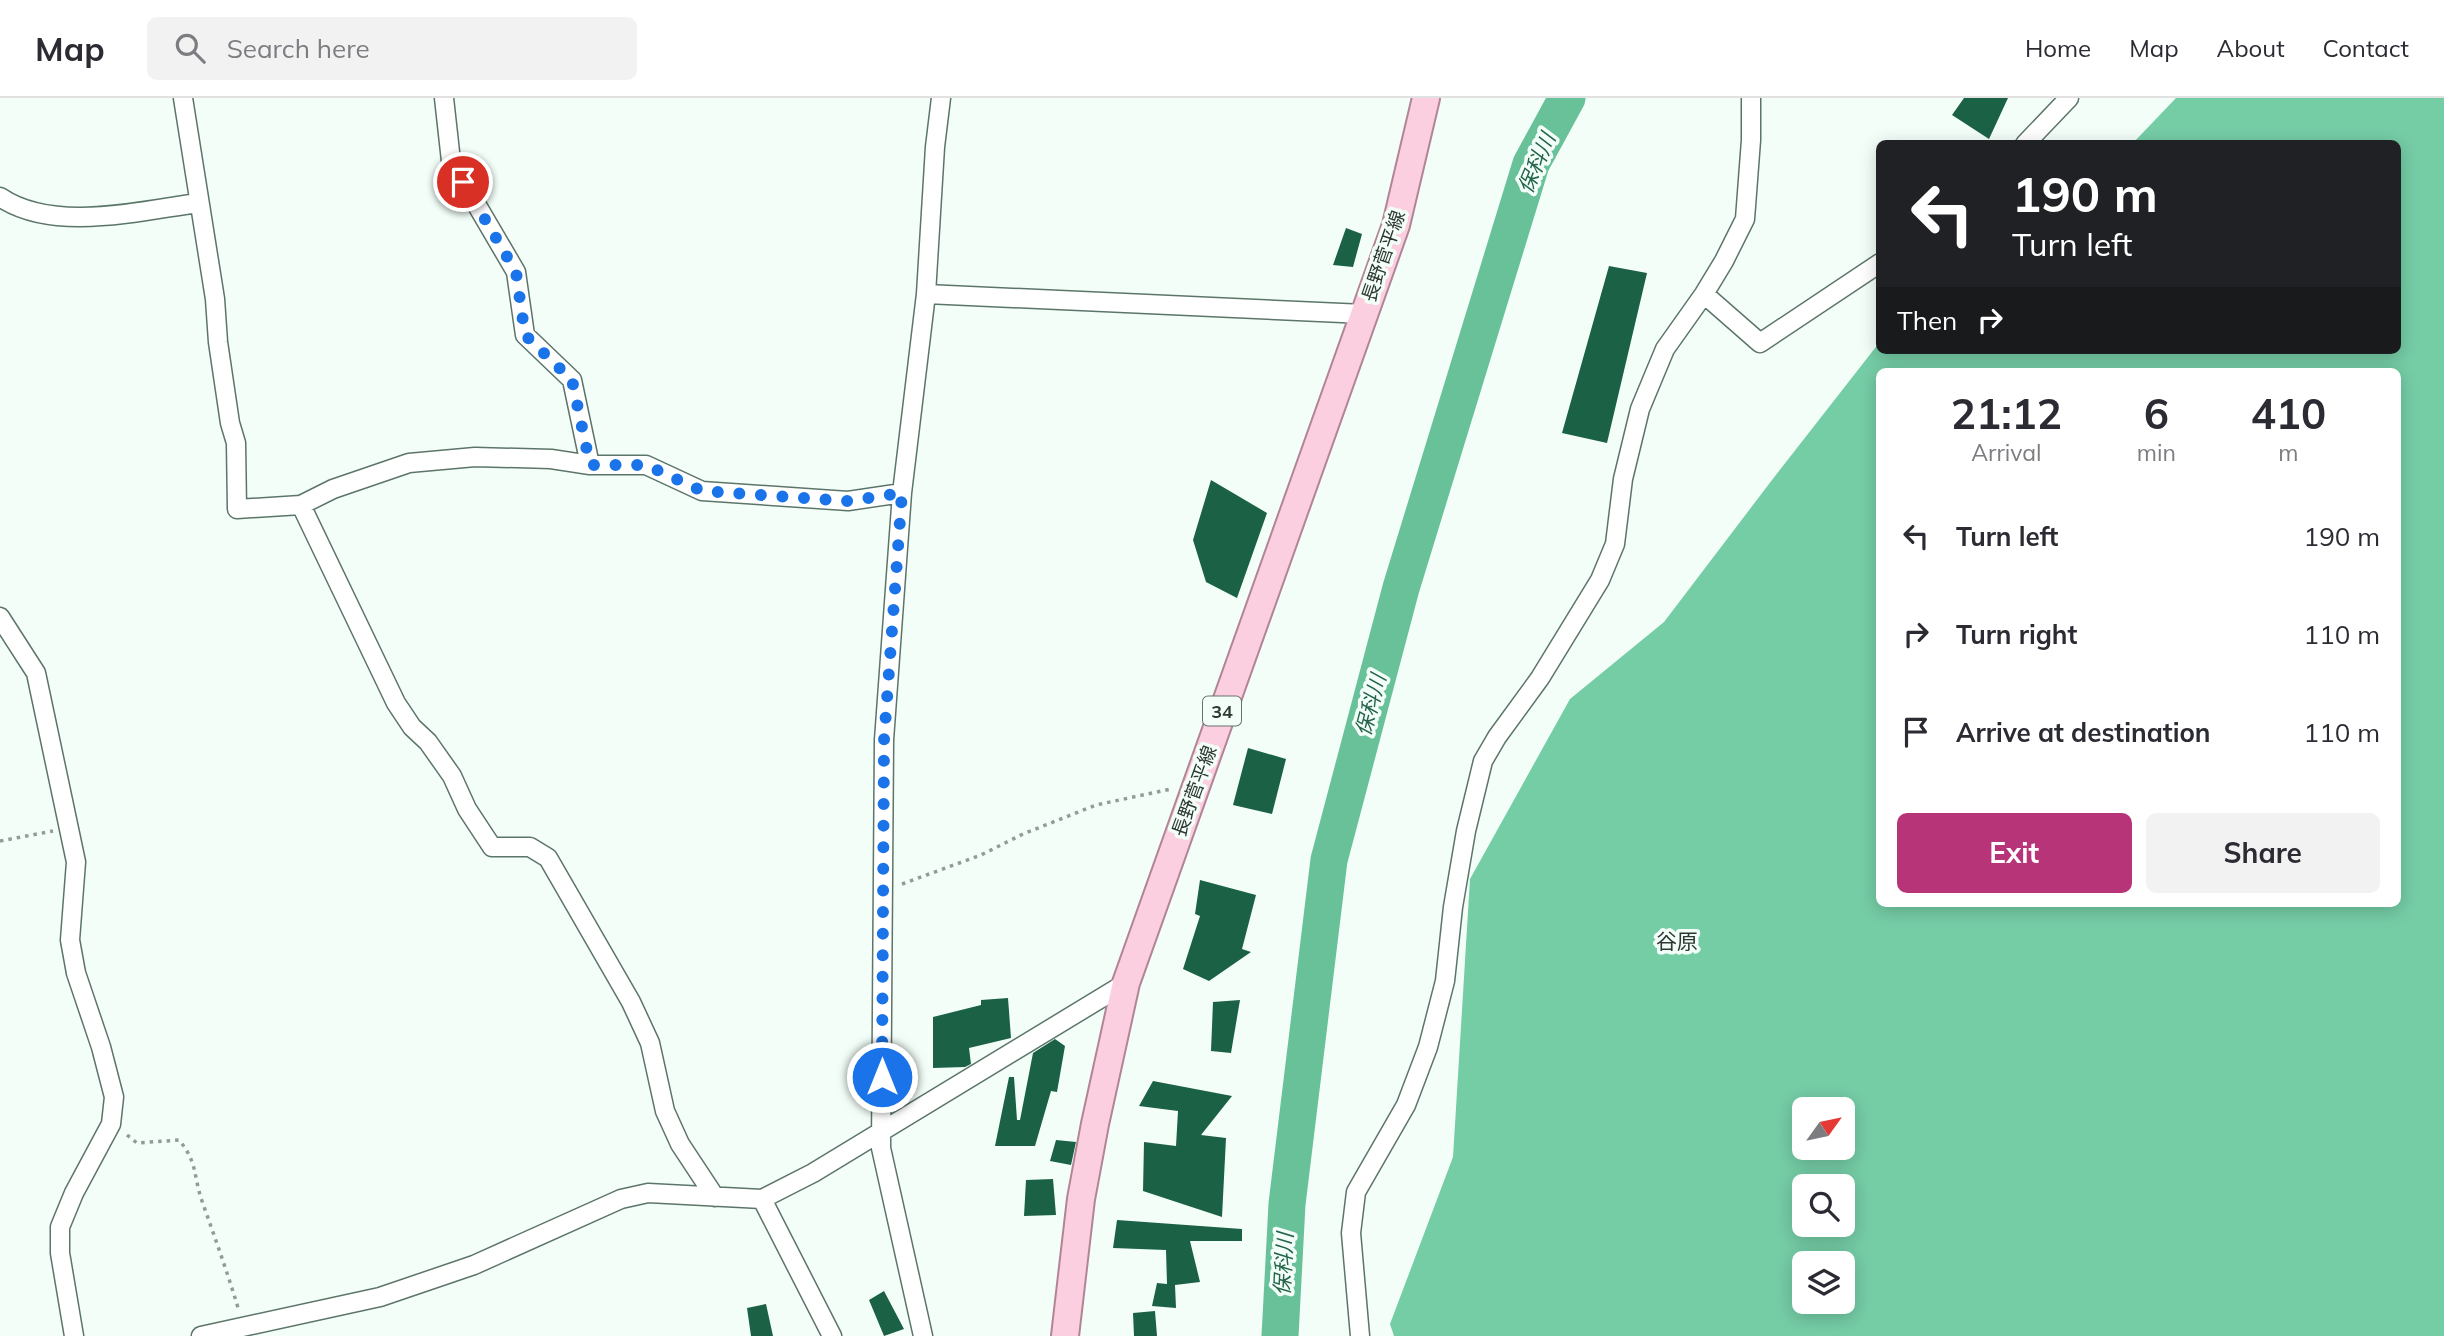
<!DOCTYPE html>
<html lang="en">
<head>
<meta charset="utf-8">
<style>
	:root { --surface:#fff; --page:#f2f2f3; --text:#2b2b33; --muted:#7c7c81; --line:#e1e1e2; --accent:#b83479 }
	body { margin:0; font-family:Mulish,"Noto Sans JP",sans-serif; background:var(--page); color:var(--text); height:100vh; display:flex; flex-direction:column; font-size:26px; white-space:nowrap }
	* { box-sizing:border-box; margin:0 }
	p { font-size:23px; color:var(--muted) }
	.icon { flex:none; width:38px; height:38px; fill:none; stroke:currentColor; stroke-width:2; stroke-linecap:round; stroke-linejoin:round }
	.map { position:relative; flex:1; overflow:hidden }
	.side { position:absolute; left:1876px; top:270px; width:525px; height:539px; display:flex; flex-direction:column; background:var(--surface); border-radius:10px; box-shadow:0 4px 18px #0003 }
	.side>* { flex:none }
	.top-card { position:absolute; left:1876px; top:42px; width:525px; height:214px; border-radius:10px; box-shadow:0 4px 18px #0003; background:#202124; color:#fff; overflow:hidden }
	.needle { width:46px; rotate:57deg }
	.controls { position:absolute; left:1792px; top:999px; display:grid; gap:14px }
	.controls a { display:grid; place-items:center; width:63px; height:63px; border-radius:10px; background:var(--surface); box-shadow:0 4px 18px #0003; font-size:35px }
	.pin { position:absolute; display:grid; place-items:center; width:60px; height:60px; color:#fff; margin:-30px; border:4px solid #fff; border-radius:50%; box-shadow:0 2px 7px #0007 }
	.me { position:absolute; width:77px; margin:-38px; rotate:0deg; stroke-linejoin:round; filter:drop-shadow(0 0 5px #0008) }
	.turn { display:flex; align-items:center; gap:24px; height:147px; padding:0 21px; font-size:32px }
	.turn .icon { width:91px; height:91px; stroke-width:2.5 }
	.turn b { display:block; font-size:49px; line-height:60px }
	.then { display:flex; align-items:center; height:66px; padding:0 21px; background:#0003; gap:14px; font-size:26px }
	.eta { display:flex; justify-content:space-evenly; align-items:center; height:119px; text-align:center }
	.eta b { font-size:42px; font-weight:700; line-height:49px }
	.primary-button { display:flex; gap:14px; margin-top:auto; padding:14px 21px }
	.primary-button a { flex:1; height:80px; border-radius:10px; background:var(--accent); color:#fff; font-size:28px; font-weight:700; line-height:80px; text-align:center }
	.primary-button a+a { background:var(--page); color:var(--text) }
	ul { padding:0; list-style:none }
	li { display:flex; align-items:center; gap:21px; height:98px; padding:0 21px }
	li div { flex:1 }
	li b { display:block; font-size:26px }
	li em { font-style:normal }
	header { display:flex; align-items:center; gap:42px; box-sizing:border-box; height:98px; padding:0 35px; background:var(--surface); border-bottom:2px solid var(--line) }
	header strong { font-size:33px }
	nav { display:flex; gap:38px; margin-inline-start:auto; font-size:24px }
	.search { width:490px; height:63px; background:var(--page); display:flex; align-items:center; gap:18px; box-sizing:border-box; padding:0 24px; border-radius:10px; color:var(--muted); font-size:26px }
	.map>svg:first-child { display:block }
	.forest { fill:#75cda6; fill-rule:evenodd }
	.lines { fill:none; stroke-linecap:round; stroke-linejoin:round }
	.river { stroke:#69c19a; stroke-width:37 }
	.building { fill:#1b6146 }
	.minor-casing { stroke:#5c7569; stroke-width:21 }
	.primary-casing { stroke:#b18496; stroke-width:30 }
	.path { stroke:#919c96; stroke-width:3.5; stroke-dasharray:3.5 5; stroke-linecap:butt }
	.minor { stroke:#fff; stroke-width:18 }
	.primary { stroke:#fbcee0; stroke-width:26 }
	.route { stroke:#1a73e8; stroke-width:12; stroke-dasharray:0 21.6 }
	.labels { text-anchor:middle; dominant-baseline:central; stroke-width:7; stroke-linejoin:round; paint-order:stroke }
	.shield { fill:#f3fef8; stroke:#68736e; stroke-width:2 }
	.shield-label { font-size:18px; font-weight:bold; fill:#2d3833 }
	.street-label { font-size:19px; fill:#2d3833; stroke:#f3fef8 }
	.water-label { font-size:21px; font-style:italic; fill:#24654b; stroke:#f3fef8 }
	.neighbourhood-label { font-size:21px; fill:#2d3833; stroke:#f3fef8 }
</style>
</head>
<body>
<header>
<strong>Map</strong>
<div class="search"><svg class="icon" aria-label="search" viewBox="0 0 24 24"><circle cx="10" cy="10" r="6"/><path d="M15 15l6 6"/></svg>Search here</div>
<nav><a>Home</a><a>Map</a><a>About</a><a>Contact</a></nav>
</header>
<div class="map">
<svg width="2444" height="1238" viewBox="0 0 2444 1238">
	<rect width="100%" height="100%" fill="#f3fef8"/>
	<path class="forest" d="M2176 0H2444V1238H1394L1390 1226 1453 1059 1470 781 1570 601 1664 524 1772 382 1879 245 1880 252H2398V46L2133 45ZM1880 273H2398V805H1880ZM1804 1012H1843V1050H1804ZM1804 1088H1843V1127H1804ZM1804 1166H1843V1204H1804Z"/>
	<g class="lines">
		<path class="river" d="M1280 1238 1287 1106 1329 762 1401 490 1531 66 1567 0"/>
	</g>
	<path class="building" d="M1964 0H2008L1989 41 1952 17Z
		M1346 130 1362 136 1353 169 1333 167Z
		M1609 168 1647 175 1607 345 1562 335Z
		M1211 382 1267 415 1237 500 1206 484 1193 442Z
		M1248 650 1286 661 1272 716 1233 707Z
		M1200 782 1256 797 1242 851 1251 854 1209 883 1183 871 1200 818 1195 816Z
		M1008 900 1011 940 969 950 971 966 965 969 933 970V919L981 907V902Z
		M1240 902 1231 955 1211 953 1213 904Z
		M1055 941 1065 948 1057 994 1051 993 1035 1048H995L1009 979H1014L1017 1022H1020L1033 955Z
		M1153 983 1232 998 1201 1037 1226 1040 1222 1119 1143 1093 1144 1044 1176 1048 1178 1013 1139 1008Z
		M1056 1042 1076 1044 1071 1067 1050 1063Z
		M1053 1081 1056 1117 1024 1118 1026 1082Z
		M1117 1122 1242 1131V1143H1190L1200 1184 1175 1187 1176 1210 1152 1208 1157 1185 1167 1186 1166 1152 1113 1150Z
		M884 1193 904 1231 884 1238 869 1202Z
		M766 1206 773 1238H751L747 1210Z
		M1155 1213 1157 1238H1134L1133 1215Z"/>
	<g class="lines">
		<g class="minor-casing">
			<path id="minor" d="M183 0 215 201 218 244 230 325 236 345 237 411 301 407 333 391 409 365 475 359 551 361 590 367H646L702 393 848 403 902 395
				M444 0 451 63 516 174 525 237 572 282 590 367
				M2025 46 2069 0
				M0 99C53 135 139 113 198 105
				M926 196 1364 216
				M1704 196 1760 245 1880 165
				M301 407 396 605 412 629 428 644 452 678 467 711 492 749H530L548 760 631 904 650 945 665 1013 680 1046 715 1099
				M0 519 36 575 76 764 70 842 76 875 101 949 114 999 111 1026 74 1095 60 1129V1155L74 1238
				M762 1101 832 1238
				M201 1238 380 1199 474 1167 621 1101 648 1095 762 1101 813 1075 1126 885
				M923 1238 881 1050 884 642 902 395 926 196 935 49 941 0
				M1360 1238 1351 1135 1356 1094 1406 1007 1428 949 1445 883 1453 809 1466 733 1483 663 1497 639 1540 580 1600 482 1615 446 1623 381 1640 311 1665 251 1704 196 1724 163 1745 121 1751 42V0"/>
		</g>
		<g class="primary-casing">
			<path id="primary" d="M1065 1238 1081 1101 1095 1026 1126 885 1396 127 1426 0"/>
		</g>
		<path class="path" d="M0 743 53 733
			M902 786 981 757 1023 736 1096 707 1171 691
			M127 1037 137 1045 179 1042C198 1065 193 1077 202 1103 215 1140 228 1176 239 1213"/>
		<use href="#minor" class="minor"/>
		<use href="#primary" class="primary"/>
	</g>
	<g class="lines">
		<path class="route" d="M463 84 516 174 525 237 572 282 590 367H646L702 393 848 403 902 395 884 642 882 979"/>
	</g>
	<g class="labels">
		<rect class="shield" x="1203" y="598.5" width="38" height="29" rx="5"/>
		<g class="shield-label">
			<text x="1222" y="613">34</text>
		</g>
		<g class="street-label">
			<text transform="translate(1383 158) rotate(-71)">長野菅平線</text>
			<text transform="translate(1194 693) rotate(-70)">長野菅平線</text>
		</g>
		<g class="water-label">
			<text transform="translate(1536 65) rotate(-67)">保科川</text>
			<text transform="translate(1370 607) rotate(-75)">保科川</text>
			<text transform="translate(1283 1166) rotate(-87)">保科川</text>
		</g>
		<g class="neighbourhood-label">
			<text x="1677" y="843">谷原</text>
		</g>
	</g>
</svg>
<div class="controls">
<a><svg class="needle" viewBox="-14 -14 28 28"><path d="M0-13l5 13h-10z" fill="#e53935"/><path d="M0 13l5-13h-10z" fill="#7c7c81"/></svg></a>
<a><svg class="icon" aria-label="search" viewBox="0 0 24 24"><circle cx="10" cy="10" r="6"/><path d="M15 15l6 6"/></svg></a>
<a><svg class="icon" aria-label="layers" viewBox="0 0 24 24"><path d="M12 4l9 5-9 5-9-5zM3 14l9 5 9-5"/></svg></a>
</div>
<div class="pin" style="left:463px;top:84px;background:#d93025"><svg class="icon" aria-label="arrive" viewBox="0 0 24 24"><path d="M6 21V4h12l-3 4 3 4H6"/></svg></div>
<svg class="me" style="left:882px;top:979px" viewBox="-20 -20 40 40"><circle r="17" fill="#1a73e8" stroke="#fff" stroke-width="3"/><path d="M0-11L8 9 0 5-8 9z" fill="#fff"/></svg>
<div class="top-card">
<div class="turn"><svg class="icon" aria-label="left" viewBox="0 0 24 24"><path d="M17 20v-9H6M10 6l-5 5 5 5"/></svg><div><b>190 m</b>Turn left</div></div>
<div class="then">Then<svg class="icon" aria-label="right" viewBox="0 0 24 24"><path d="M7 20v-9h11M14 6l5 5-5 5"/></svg></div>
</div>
<section class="side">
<div class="eta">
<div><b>21:12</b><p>Arrival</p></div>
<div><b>6</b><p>min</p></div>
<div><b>410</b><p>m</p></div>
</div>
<ul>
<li><svg class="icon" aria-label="left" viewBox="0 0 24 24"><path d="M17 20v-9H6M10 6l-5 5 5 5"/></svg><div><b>Turn left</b></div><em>190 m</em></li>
<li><svg class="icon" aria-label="right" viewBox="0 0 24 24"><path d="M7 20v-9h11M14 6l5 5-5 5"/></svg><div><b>Turn right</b></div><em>110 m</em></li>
<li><svg class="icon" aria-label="arrive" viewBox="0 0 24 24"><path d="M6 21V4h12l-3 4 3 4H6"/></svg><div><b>Arrive at destination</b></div><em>110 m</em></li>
</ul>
<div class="primary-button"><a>Exit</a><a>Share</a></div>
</section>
</div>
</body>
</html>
